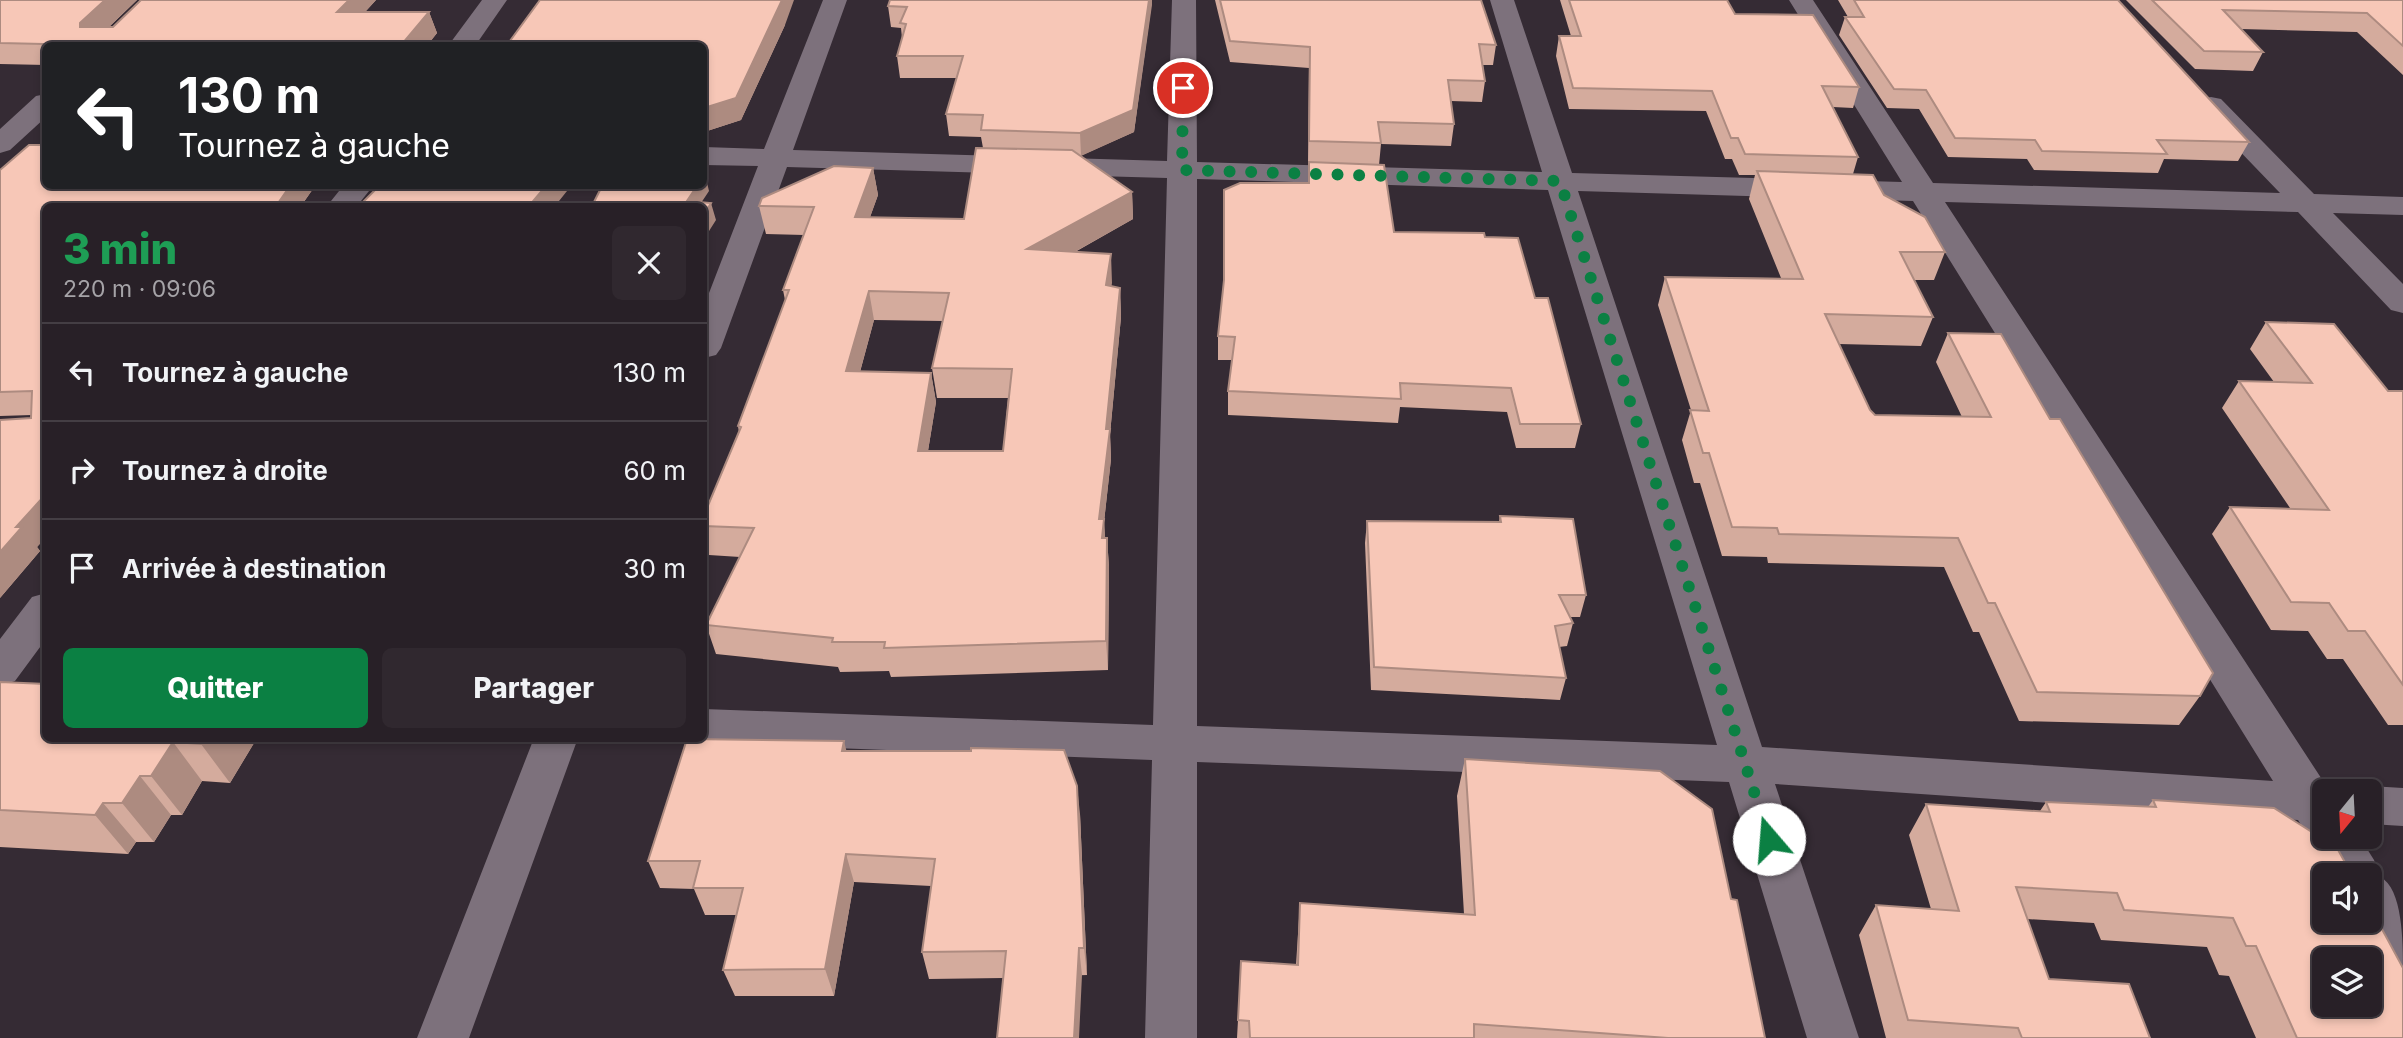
<!DOCTYPE html>
<html lang="fr">
<head>
<meta charset="utf-8">
<style>
	:root { --surface:#282027; --page:#30282f; --text:#f1f3f6; --muted:#a5a3a7; --line:#443e44; --accent:#0b8043 }
	body { margin:0; font-family:Inter,sans-serif; background:var(--page); color:var(--text); height:100vh; display:flex; flex-direction:column; font-size:26px; white-space:nowrap }
	* { box-sizing:border-box; margin:0 }
	p { font-size:23px; color:var(--muted) }
	.icon { flex:none; width:38px; height:38px; fill:none; stroke:currentColor; stroke-width:2; stroke-linecap:round; stroke-linejoin:round }
	.map { position:relative; flex:1; overflow:hidden }
	.details { position:absolute; left:42px; top:203px; width:665px; height:539px; display:flex; flex-direction:column; background:var(--surface); border-radius:10px; box-shadow:0 4px 10px #0003,0 0 0 2px var(--line) }
	.details>* { flex:none }
	.banner { position:absolute; left:42px; top:42px; width:665px; height:147px; border-radius:10px; box-shadow:0 4px 10px #0003,0 0 0 2px var(--line); background:#202124; color:#fff; overflow:hidden }
	.needle { width:46px; rotate:198deg }
	.buttons { position:absolute; left:2312px; top:779px; display:grid; gap:14px }
	.buttons a { display:grid; place-items:center; width:70px; height:70px; border-radius:10px; background:var(--surface); box-shadow:0 4px 10px #0003,0 0 0 2px var(--line); font-size:35px }
	.pin { position:absolute; display:grid; place-items:center; width:60px; height:60px; color:#fff; margin:-30px; border:4px solid #fff; border-radius:50%; box-shadow:0 2px 7px #0007 }
	.me { position:absolute; width:77px; margin:-38px; rotate:342deg; stroke-linejoin:round; filter:drop-shadow(0 0 5px #0008) }
	.turn { display:flex; align-items:center; gap:24px; height:147px; padding:0 21px; font-size:32px }
	.turn .icon { width:91px; height:91px; stroke-width:2.5 }
	.turn b { display:block; font-size:49px; line-height:60px }
	.round { display:grid; place-items:center; flex:none; width:74px; height:74px; border-radius:10px; background:var(--page) }
	.overview { display:flex; align-items:center; justify-content:space-between; height:119px; padding:0 21px }
	h1 { font-size:42px; font-weight:800; line-height:52px; color:#1e9e55 }
	.button { display:flex; gap:14px; margin-top:auto; padding:14px 21px }
	.button a { flex:1; height:80px; border-radius:10px; background:var(--accent); color:#fff; font-size:28px; font-weight:800; line-height:80px; text-align:center }
	.button a+a { background:var(--page); color:var(--text) }
	ul { padding:0; list-style:none }
	li { display:flex; align-items:center; gap:21px; height:98px; padding:0 21px; border-top:2px solid var(--line) }
	li div { flex:1 }
	li b { display:block; font-size:26px }
	li em { font-style:normal }
	.map>svg:first-child { display:block }
	.lines { fill:none; stroke-linecap:round; stroke-linejoin:round }
	.minor { fill:#7d717c; fill-rule:evenodd }
	.wall { fill:#d4ab9d; fill-rule:evenodd }
	.shaded-wall { fill:#ad8b80 }
	.building { fill:#f7c7b7; stroke:#ad8b80; stroke-width:2; fill-rule:evenodd }
	.route { stroke:#0b8043; stroke-width:12; stroke-dasharray:0 21.6 }
</style>
</head>
<body>
<div class="map">
<svg width="2403" height="1038" viewBox="0 0 2403 1038">
	<rect width="100%" height="100%" fill="#352b34"/>
	<g class="lines">
		<path class="minor" d="M482 0H507L475 46H448Z
			M823 0H847L793 150 1167 161 1172 0H1196L1197 162 1542 172 1490 0H1514L1572 173 1902 182 1789 0H1813L1933 183 2280 193 2201 111 2197 105 2201 99 2211 97 2221 99 2314 194 2403 197V215L2333 213 2403 284V313L2391 310 2298 212 1945 202 2325 784 2340 790 2324 791V836H2359L2374 860 2380 877C2403 888 2403 943 2403 969L2385 963 2360 920H2370V875H2331L2310 834 2306 833 2298 820 1775 784 1859 1038H1807L1729 782 1197 762V1038H1145L1152 760 704 743 689 738H704V709L1153 725 1167 178 787 167 721 348 716 355 704 358V306L758 166 704 165V147L764 149ZM1197 179 1548 190 1717 745 1197 726ZM1578 191 1913 201 2273 781 1762 747Z
			M46 94V117L10 150 0 153V129L36 96Z
			M343 186H373L357 206H327Z
			M46 593V639L15 681 0 686V639L32 597Z
			M534 738H578L469 1038H417Z
			M2370 786 2403 788V826L2370 824V791H2355Z"/>
	</g>
	<path class="wall" d="M0 0H137L109 27H113L141 0H376L365 12H429L437 33 428 44 507 45 785 25 741 120 704 132V46H46V65L0 64Z
		M890 0H1152L1134 132 1080 156 1132 192 1133 219 1075 252 1111 254V286L1120 288 1121 317 1110 434 1111 459 1104 522 1105 538H1107L1109 567 1108 670 891 677 889 671 840 672 838 667 716 654 706 625 740 557 709 555 704 539V515L739 432 738 426 785 300 783 290 804 235 766 234 759 206 873 168 878 195 870 217 964 219 983 148 981 137 949 136 946 114 957 78H900L897 56 902 38 901 28 891 27 888 6ZM874 320 943 321 932 368 937 398H1008L1003 451H928L936 402 931 373 860 372Z
		M1215 0H1481L1496 45 1493 65H1483L1485 81 1482 102 1451 101 1454 124 1451 146 1381 144 1379 165 1394 232 1485 237 1535 298 1581 424 1575 448H1516L1507 412 1400 407 1398 423 1228 415V391L1232 360H1218V336L1308 183 1309 163H1308L1309 68 1230 62Z
		M1560 0H1727L1735 14 1859 87 1853 108 1833 107 1858 157 1853 174 1884 195 1945 252 1934 280H1914L1933 317 1921 346 1839 344 1870 410 1875 415 1962 417 1936 362 1948 333 2200 696 2179 725 2019 721 1979 632H1973L1944 567 1768 563 1767 557 1722 556 1700 483H1694L1682 440 1691 410 1658 305 1665 277 1781 278 1749 199 1755 175H1739L1732 159H1725L1706 111 1569 109 1556 56 1559 36H1571Z
		M1838 0H2118L2249 142 2238 161 2164 159 2158 173 2034 170 2027 159 1948 157 1919 109 1887 108 1839 35 1845 17H1848Z
		M2126 0H2403V75L2357 32 2241 29 2263 52 2253 71 2195 69Z
		M0 170 315 186 301 206H46V537L37 547 40 551 0 598 32 415 0 416Z
		M2266 322 2388 391H2403V725H2388L2343 659H2327L2308 631 2271 630 2212 534 2230 507 2290 508 2222 408 2239 381 2274 382 2250 349Z
		M1500 516 1586 595 1580 617H1570L1573 623 1567 646 1559 647 1566 678 1560 700 1371 690 1365 543 1367 521 1499 522Z
		M0 682 257 738 230 783 202 781 182 815H171L154 842H136L128 854 0 847Z
		M847 751 1080 814 1087 975 1003 978 929 979 922 952 931 886 854 882 834 996H735L723 970 736 915H705L694 889 660 888 648 861Z
		M1465 759 1731 899 1765 1038H1237L1238 1020 1296 965 1300 903 1464 914 1457 796Z
		M2153 800 2403 1038H2256L2229 976 2219 975 2207 947 2101 940 2094 923 2027 919 2049 979 2150 1038H1886L1859 935 1876 905 1931 909 1909 835 1926 804 2040 811 2046 802 2148 807Z"/>
	<path class="shaded-wall" d="M105 0H137L91 44 80 27V23Z
		M349 0H376L346 33 337 12Z
		M782 0H794L785 25 741 120 704 132V108Z
		M1149 0H1152V5L1134 132 1081 156 1080 133Z
		M429 12 437 33 427 46 402 44Z
		M873 168 878 195 860 245 855 217Z
		M705 174 709 191 699 206 687 201 697 186H704V176Z
		M290 186H315L301 206H276Z
		M546 186H571L555 206H529Z
		M1132 192 1133 219 1030 277 1027 249Z
		M711 203 716 220 704 239V215Z
		M1111 254 1112 283 1107 314 1106 285Z
		M1120 288 1121 317 1110 434 1111 459 1104 522 1106 549 1104 568 1099 519 1106 429Z
		M869 291 874 320 852 401 846 371Z
		M931 373 936 402 923 481 918 451Z
		M46 494V537L37 547 40 551 0 598V552L16 527Z
		M1107 538 1109 567 1108 670 1106 641Z
		M205 738H257L230 783 201 744Z
		M844 741 851 769 842 751Z
		M173 742 202 781 182 815 151 776Z
		M140 776 171 815 154 842 122 803Z
		M1077 786 1080 814 1087 975 1084 948Z
		M103 803 136 842 128 854 95 815Z
		M846 854 854 882 834 996 825 969Z
		M1079 948 1082 975 1079 1038H1074Z"/>
	<path class="building" d="M0 0H105L80 23V27H113L141 0H349L337 12H429L402 44 507 45 540 0H782L736 98 704 108V46H131L0 43Z
		M890 0H1149L1133 110 1080 133 981 130 983 115 946 114 963 56H897L906 24 900 23 907 7 888 6Z
		M1220 0H1481L1496 45 1479 44 1485 81 1448 80 1454 124 1378 122 1381 143 1309 141 1310 47 1230 41Z
		M1569 0H1727L1735 14 1813 15 1859 87 1822 86 1858 157 1745 154 1738 138H1731L1712 91 1573 88 1559 36H1581Z
		M1854 0H2118L2249 142 2157 140 2167 154 2042 151 2035 140 1955 138 1926 90 1894 89 1845 17H1864Z
		M2152 0H2403V46L2367 13 2223 10 2263 52 2204 51Z
		M29 145H46V186H290L276 206H46V494L16 527H22L0 552V420L31 418 32 391 0 392V170Z
		M976 148 1072 150 1132 192 1027 249 1111 254 1106 285 1120 288 1106 429H1110L1099 519H1104L1102 538H1107L1106 641 884 648 885 642H832L833 638 706 625 754 528 704 526V515L741 427 738 426 789 290H783L814 207 759 206 762 198 834 166 873 168 855 217 964 219ZM869 291 949 293 932 368 1012 369 1003 451H918L931 373 846 371Z
		M1309 162 1384 165 1394 232 1484 233 1485 237 1518 238 1535 298H1548L1581 424H1520L1511 388 1400 383 1401 399 1228 391 1235 337 1218 336 1224 280V190L1240 183H1309Z
		M1757 171 1873 175 1884 195 1925 217 1945 252H1900L1933 317 1825 314 1870 410 1875 415 1991 417 1948 333 2001 334 2050 419H2060L2213 673 2200 696 2037 692 1995 603H1988L1958 538 1779 534 1777 528 1732 527 1709 453H1703L1690 410 1709 411 1665 277 1803 279Z
		M379 186H546L529 206H359Z
		M602 186H697L687 201 711 203 704 215V206H592Z
		M2266 322 2334 324 2388 391H2403V685L2365 631H2348L2329 603 2291 602 2230 507 2329 510 2239 381 2312 383Z
		M1500 516 1573 519 1586 595H1559L1573 623 1555 626 1566 678 1374 667 1367 521 1501 522Z
		M0 682 46 684V738H205L201 744 173 742 151 776H140L122 803H103L95 815 0 810Z
		M687 739 844 741 842 751H971V748L1064 750 1077 786 1084 948H1079L1074 1038H997L1006 951 922 952 935 859 846 854 825 969 723 970 743 888H693L700 861H648Z
		M1465 759 1660 771 1712 809 1731 899 1737 900 1765 1038H1668L1474 1024V1038H1250L1249 1021 1238 1020 1241 961 1298 965 1300 903 1475 915Z
		M2153 800 2274 808 2337 848 2352 875H2324V920H2370V907L2403 968V1038H2297L2256 946H2246L2233 918 2124 910 2117 893 2016 887 2049 979 2129 984 2150 1038H2022L2018 1028 1908 1020 1876 905 1959 911 1926 804 2050 812 2046 802 2156 807ZM2324 959H2370V1004H2324Z"/>
	<g class="lines">
		<path class="route" d="M1183 88 1182 170 1560 181 1769 839"/>
	</g>
</svg>
<div class="buttons">
<a><svg class="needle" viewBox="-14 -14 28 28"><path d="M0-13l5 13h-10z" fill="#e53935"/><path d="M0 13l5-13h-10z" fill="#a5a3a7"/></svg></a>
<a><svg class="icon" aria-label="sound" viewBox="0 0 24 24"><path d="M4 9h4l5-4v14l-5-4H4zM17 9q2 3 0 6"/></svg></a>
<a><svg class="icon" aria-label="layers" viewBox="0 0 24 24"><path d="M12 4l9 5-9 5-9-5zM3 14l9 5 9-5"/></svg></a>
</div>
<div class="pin" style="left:1183px;top:88px;background:#d93025"><svg class="icon" aria-label="arrive" viewBox="0 0 24 24"><path d="M6 21V4h12l-3 4 3 4H6"/></svg></div>
<svg class="me" style="left:1769px;top:839px" viewBox="-20 -20 40 40"><circle r="19" fill="#fff"/><path d="M0-13L10 11 0 6-10 11z" fill="#0b8043"/></svg>
<div class="banner">
<div class="turn"><svg class="icon" aria-label="left" viewBox="0 0 24 24"><path d="M17 20v-9H6M10 6l-5 5 5 5"/></svg><div><b>130 m</b>Tournez à gauche</div></div>
</div>
<section class="details">
<div class="overview"><div><h1>3 min</h1><p>220 m · 09:06</p></div><a class="round"><svg class="icon" aria-label="close" viewBox="0 0 24 24"><path d="M6 6l12 12M18 6L6 18"/></svg></a></div>
<ul>
<li><svg class="icon" aria-label="left" viewBox="0 0 24 24"><path d="M17 20v-9H6M10 6l-5 5 5 5"/></svg><div><b>Tournez à gauche</b></div><em>130 m</em></li>
<li><svg class="icon" aria-label="right" viewBox="0 0 24 24"><path d="M7 20v-9h11M14 6l5 5-5 5"/></svg><div><b>Tournez à droite</b></div><em>60 m</em></li>
<li><svg class="icon" aria-label="arrive" viewBox="0 0 24 24"><path d="M6 21V4h12l-3 4 3 4H6"/></svg><div><b>Arrivée à destination</b></div><em>30 m</em></li>
</ul>
<div class="button"><a>Quitter</a><a>Partager</a></div>
</section>
</div>
</body>
</html>
